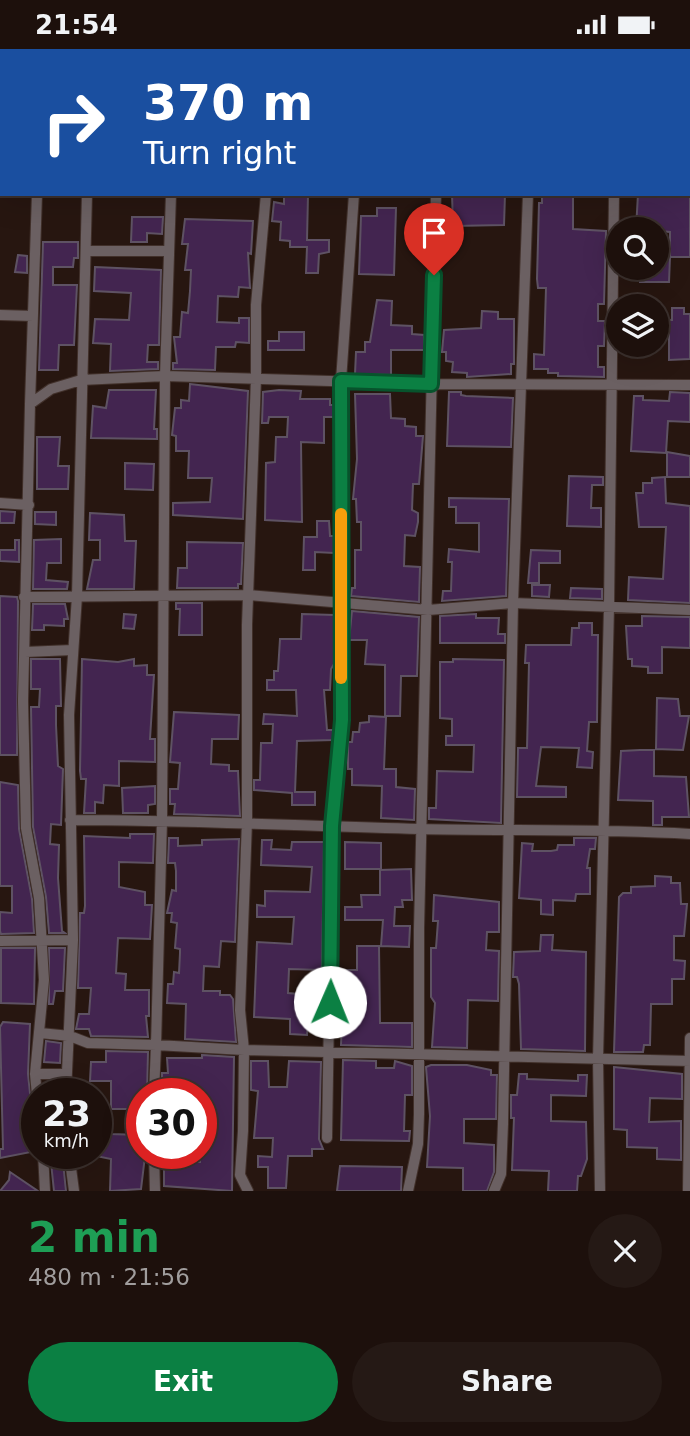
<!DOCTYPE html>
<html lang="en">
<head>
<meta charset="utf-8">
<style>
	:root { --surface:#1d100c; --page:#251915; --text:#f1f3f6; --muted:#a09d9d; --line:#3b302d; --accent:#0b8043 }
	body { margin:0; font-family:"DejaVu Sans",sans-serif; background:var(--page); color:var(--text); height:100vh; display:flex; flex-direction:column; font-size:26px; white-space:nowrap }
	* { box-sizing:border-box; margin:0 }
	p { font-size:23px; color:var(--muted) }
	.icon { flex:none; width:38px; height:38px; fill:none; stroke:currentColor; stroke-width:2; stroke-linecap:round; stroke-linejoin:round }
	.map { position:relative; height:1142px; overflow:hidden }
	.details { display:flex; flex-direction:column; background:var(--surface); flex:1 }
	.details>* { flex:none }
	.guide { position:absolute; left:0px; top:0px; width:691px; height:147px; box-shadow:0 7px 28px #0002,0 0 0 2px var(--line); background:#1a4fa0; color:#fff; overflow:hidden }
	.buttons { position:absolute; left:606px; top:168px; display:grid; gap:14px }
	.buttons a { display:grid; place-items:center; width:63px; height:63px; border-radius:50%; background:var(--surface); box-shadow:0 7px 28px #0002,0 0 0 2px var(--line); font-size:35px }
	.speed { position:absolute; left:21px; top:1029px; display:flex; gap:14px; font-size:35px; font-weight:700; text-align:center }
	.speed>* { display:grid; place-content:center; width:91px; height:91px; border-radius:50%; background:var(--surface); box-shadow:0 7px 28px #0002,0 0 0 2px var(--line); line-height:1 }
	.speed small { font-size:18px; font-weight:400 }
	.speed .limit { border:10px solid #d22; background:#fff; color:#111 }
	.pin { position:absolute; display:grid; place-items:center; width:60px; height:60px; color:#fff; margin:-72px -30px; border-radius:50% 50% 50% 0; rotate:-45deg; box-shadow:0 0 7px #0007 }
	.pin .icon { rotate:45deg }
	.me { position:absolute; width:77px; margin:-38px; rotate:1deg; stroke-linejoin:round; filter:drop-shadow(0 0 5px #0008) }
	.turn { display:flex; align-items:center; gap:24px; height:147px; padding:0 28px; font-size:32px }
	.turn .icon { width:91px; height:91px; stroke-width:2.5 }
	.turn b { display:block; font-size:49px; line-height:60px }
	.round { display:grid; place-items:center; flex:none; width:74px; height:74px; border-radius:37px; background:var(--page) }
	.overview { display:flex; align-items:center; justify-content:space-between; height:119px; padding:0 28px }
	h1 { font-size:42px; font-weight:700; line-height:52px; color:#1e9e55 }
	.primary-button { display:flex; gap:14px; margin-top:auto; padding:14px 28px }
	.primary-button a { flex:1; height:80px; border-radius:42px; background:var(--accent); color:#fff; font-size:28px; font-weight:700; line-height:80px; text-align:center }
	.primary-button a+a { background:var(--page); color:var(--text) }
	.status { display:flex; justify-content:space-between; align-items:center; height:49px; padding:0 35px; background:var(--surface); direction:ltr }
	.status svg { height:19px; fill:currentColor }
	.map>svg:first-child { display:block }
	.building { fill:#432550; stroke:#5e5263; stroke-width:2 }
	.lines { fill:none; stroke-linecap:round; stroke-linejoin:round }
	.street-casing { stroke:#41302a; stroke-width:12 }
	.highway-casing { stroke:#41302a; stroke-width:22 }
	.street { stroke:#6b6062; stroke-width:10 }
	.highway { stroke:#ddc3c7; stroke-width:19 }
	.route-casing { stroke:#07532c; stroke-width:18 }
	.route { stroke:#0b8043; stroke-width:12 }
	.slow { stroke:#f59e0b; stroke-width:12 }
</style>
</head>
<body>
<div class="status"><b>21:54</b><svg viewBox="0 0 49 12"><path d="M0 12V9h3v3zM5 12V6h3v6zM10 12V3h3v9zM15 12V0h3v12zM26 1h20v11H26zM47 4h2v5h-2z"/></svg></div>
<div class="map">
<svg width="690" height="1142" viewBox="0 0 690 1142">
	<rect width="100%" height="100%" fill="#271610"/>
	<path class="building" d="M284 145 308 146 307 191H329V203L319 205 318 224H306L307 198H290V192L280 191 281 173 272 172 274 153 284 155Z
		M452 145H505L504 176 453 177Z
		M573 145V180L606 182 604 255H598V272H605L604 297H598V318H604V328L558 327V324H548V320H534V305L544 306 546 239H538L537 230 539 154H542V146Z
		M638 145H690V208H670V183L636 180Z
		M377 159H396L394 226 359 225 361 167H377Z
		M132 168H163L162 185 147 184V193H131Z
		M185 170 253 172 251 205 248 204 250 239 239 238 238 248 218 247 217 273 239 274V269H249V294L236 293 235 298H216L215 321 173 320V314H177L174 288H180L182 263 188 264 190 242 191 221H185L188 195H182Z
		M43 193H78V209H74L73 218H53V236H77L74 296H59L58 321H39Z
		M18 206 27 207V224L15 223Z
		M660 207 670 208 669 233H640V223L656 219Z
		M95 218 161 221 159 296H148L147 313H158V320L110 322 111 295 93 294 95 270 129 271 131 244 94 242Z
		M377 251 392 252 391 276 412 277V285L424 286V301H391V326L355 325 356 303H365V293H370Z
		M672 259H684V265H690V310L669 311V283H656V271H672Z
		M482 262 498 263V270H514V315H511V325L467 328V324L452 323 453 313 446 312V303H442L444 281 481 279Z
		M279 283H304V301H268V292H279Z
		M190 335 248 342 243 470 173 466V454L210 453 212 429H188L189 402H176V387L172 386 175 359H181V351L189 352Z
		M109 341H156L154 380H157V390L91 389 93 357 106 359Z
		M279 341 301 342 300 350H330V356H334V368H324V394L301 393 302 473 265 471 266 414 275 413 276 388H287L288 368H269L268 374H262L263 343Z
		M449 343H461V346L466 347 513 349 511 398 447 397Z
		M670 343 690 344V373L668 372 666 404 631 402 634 347H643V351L669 352Z
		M355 345H390L391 369 405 370V377L416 378V387H423L419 435H413L412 461 418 464V473L415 487 405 486 404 517 420 518 419 553 351 547 352 539H355V501H361V473H357L356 450H353L357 410Z
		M37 388H60L58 417H69L68 440H37Z
		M667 403 690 407V428H667Z
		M125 414 154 415 153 441 125 440Z
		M569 427 603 428V436H592L591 459H601V478L567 477Z
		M665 428 666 454 690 457V554L628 551 629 528 663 530 666 478H639L636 444H643V434H652V429Z
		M449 449 509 450 506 547 442 552 443 542H451L452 513H448L449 500 479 503V474H456V458H449Z
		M0 462 15 463 14 474H0Z
		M35 463H56V476L35 475Z
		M90 464 124 466 125 492H136L134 540H87L93 511H100V491H89Z
		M317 472H329L330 487H334V504L315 503V521H303L304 488H317Z
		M61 490V514H47L46 531 68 533 67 540H33L34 491Z
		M15 491H19V513L0 512V501H15Z
		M187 493 243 494 241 535H238V539H177L178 519H187Z
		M531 501 560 502V514H539V534H528Z
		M532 536H550L549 548 532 547Z
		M571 539 602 540V550L570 549Z
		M0 547 17 548 18 552 17 706H0Z
		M176 554H202V586H179L180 560H176Z
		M33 555H65L68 570H64V577L44 576V581H32Z
		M352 562 419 568 417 627H401L400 667H385V616L365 615 367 591H349Z
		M124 565 136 566 134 580 123 579Z
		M302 565 334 566V615L331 620 330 641H324L327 681H334L333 691 297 692 295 743H315V756H292V744L254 741V731H260L261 694H272L273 675H263L264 665 297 667 296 641H267V631H274V622H278L280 590H301Z
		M476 565V569H499L498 585H505V594H440V567Z
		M642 567 690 568V599L662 598V624H648V618L632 617V610H628L626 577H642Z
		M579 574H592V586H598L597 673H589L587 702 593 703 592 719 577 718 579 699 541 698 536 737 566 738V748H517L518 699H527L529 614H525L526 596H571L572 579H579Z
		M31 610H60L61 657H56V676L58 717 63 720 61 776 51 775 50 795 59 796 58 829 62 882 65 884H49L46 848 33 778 31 658H39L40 640H31Z
		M82 610 118 613 134 610V617L147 616V626H154L150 690H155V713L119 712V737L104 736 103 754 95 753V764H84L86 730H81L80 722Z
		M453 610 504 611 501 774 429 770V759H436L437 722 473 723 474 696H446V687H452V670L440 669V613H453Z
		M657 649 678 650 680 667H689L683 701 656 700Z
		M174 663 239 666 238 690H212L211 715 229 716V722H238L240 767 174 765 175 755H170V740H178L180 714 170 713Z
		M369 667 386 668 384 720H396V738L415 740 414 771 381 769 382 737 352 736V720H348V693H352L353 683H359L360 674 369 673Z
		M640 701H654V727L686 728 689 768H662V776H653V752L618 751 621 702Z
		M0 733 18 736 19 780 32 850 34 884 1 885 0 882V863L12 864V837H0Z
		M155 737V755L148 756V764H123L122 739Z
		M130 785H154L153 814 119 813V838L145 843V856H152L150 890 118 889 116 924 126 925 125 941H149V967H146L148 988 91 987 89 980H76L79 965H89L91 939H78L80 864H84L85 857 84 787 130 789Z
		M169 789H178V797L202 796V791L239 790 235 893 221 892 219 918 204 917 203 942H220V946H230L233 950 236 993 185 990 186 955 167 954 168 935H173L174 923 179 924 180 904V900L175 899 177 874 171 873 172 864H167L172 841 176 842V822L175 814H168Z
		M574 789H596L595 800H590L587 819H590V845H576L575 852 553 851V866L541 865V851L519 849 522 794 533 795 532 802H551L557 801 558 796H574Z
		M262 791H272L271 800 291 801 292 793H324L322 921 289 920 288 944 322 947 321 971 308 967 307 986 290 985V970L254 968 257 893 292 895 294 868H257V856L265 857V842L310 843 312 818 261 816Z
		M345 793 381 794V820H345Z
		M411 820 412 851H402L403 858H395L394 877H410L409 898 381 897 383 871H345V858H362L361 846H380V821Z
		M655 827 671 828V834H680L681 855H687L684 887H674V911L685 912 684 930H672V955H651L650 996H644L643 1003H614L619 848 623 844H631V838L655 837Z
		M434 846 499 853V883H487L486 901 499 902 498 952 468 951 467 999 432 998 435 954 431 948V899H436L438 872H433Z
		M541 886H553L552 901 586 903 585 1002 521 1000 519 935 517 928H513L514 903 540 902Z
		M357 897H379L380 974H412V998L341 996 342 973H350L351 956H348V946H343L344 921H357Z
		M1 899H35L34 955 1 954Z
		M49 899H65L63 942H55L53 955H49Z
		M3 973 30 975 28 1025 36 1102 0 1109V1100H3L0 978Z
		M46 992 61 994 60 1014 44 1013Z
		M106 1002 148 1003 147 1045H142V1060H111V1032H90L91 1013H106Z
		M202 1006 234 1008 232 1142 164 1137V1113H200L201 1061V1045H166L167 1034H162V1024H168L167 1009H202Z
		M343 1011 376 1012V1019H394L395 1012 412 1017V1046H405L404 1082H410L409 1092 341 1091Z
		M251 1012H268L269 1038H287L289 1012 321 1013 319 1090 323 1100H312V1107H288L286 1139H268V1118H258V1107L272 1108 273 1089H254L258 1042 251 1041Z
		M431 1016H467L491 1021V1026H497L496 1070H464V1094L494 1096V1123L487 1142H463V1119L427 1118 430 1067 426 1018Z
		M614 1018 682 1025V1050L650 1049 649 1073 681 1072V1111L657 1110V1099L627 1098V1081L614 1080Z
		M519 1025H527V1030L578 1032V1026H587L586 1047 551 1046V1072L586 1073 587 1110 581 1127H578L577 1142H548L549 1122 512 1121 514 1069H511V1046H517Z
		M96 1059 111 1060 110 1085 142 1086V1107H145L141 1140 110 1142 111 1110 96 1107Z
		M50 1104H62L66 1142H54Z
		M340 1117 402 1118 401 1142H337Z
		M10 1123 38 1142H0L9 1131Z"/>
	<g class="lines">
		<g class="street-casing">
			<path id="street" d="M201 2 202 0
				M292 2V0
				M376 2 377 0
				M87 202H169
				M0 266 33 267
				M30 355 37 145
				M0 454 29 456
				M24 548 249 546 428 561 513 554 690 561
				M25 603 72 601
				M70 771C187 771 303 777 420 780 510 782 600 780 690 785
				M73 891 69 666 77 547 87 145
				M0 892 73 891 66 1045
				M40 984 70 987 88 994 156 996 162 771 165 327 171 145
				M35 1025H66
				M154 1045 156 996 244 1001 690 1012
				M37 1046 35 1025 44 931 39 849 26 779 23 652 30 355 51 340 81 331 165 327 431 335 690 336
				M327 1089 332 777 342 671 341 332 354 145
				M43 1104 45 1142
				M69 1104 74 1142
				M154 1104 155 1142
				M248 1142 240 1126 243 1082 244 1001 240 961 247 772V576L256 329V256L266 145
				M408 1142 418 1095 419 1065V880L436 145
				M494 1142 501 1125 503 1075 513 554 528 145
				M600 1142 598 1010 609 558 614 145
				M688 1142 690 989"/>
		</g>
		<g class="highway-casing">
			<path id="highway" d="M0 41H2
				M0 57H2"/>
		</g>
		<use href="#street" class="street"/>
		<use href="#highway" class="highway"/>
	</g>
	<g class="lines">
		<g class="route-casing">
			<path id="route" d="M330 953 332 777 342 671 341 332 431 335 434 226"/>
		</g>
		<use href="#route" class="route"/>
		<path class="slow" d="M341 629V465"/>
	</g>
</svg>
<div class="buttons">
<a><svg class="icon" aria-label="search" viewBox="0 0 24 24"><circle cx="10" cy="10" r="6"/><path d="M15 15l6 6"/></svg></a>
<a><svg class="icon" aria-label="layers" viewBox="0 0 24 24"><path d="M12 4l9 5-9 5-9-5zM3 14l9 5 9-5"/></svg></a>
</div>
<div class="speed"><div>23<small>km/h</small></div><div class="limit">30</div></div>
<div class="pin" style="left:434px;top:226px;background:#d93025"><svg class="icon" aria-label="arrive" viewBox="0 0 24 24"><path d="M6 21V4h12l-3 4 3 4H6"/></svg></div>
<svg class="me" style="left:330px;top:953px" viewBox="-20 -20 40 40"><circle r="19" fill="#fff"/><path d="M0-13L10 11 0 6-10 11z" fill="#0b8043"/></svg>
<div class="guide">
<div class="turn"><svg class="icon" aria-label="right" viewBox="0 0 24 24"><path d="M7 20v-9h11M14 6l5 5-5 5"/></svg><div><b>370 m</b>Turn right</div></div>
</div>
</div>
<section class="details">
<div class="overview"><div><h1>2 min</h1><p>480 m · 21:56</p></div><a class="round"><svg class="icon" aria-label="close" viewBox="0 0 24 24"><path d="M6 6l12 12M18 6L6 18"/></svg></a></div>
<div class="primary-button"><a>Exit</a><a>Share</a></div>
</section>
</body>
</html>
